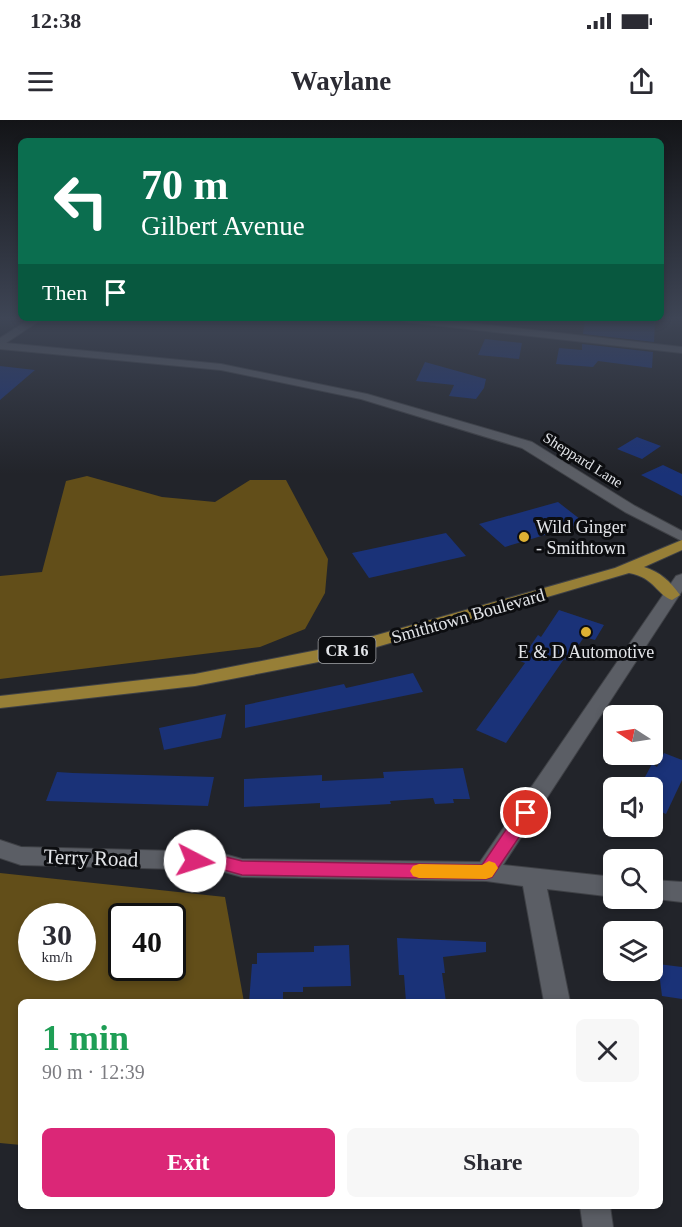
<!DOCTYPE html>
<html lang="en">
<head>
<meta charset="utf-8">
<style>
	:root { --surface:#fff; --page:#f7f7f7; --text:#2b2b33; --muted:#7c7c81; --accent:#db2777 }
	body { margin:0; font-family:Georgia,serif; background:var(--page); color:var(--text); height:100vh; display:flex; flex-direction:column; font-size:22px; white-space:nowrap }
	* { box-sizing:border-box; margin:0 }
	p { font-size:20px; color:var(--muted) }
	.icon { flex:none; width:33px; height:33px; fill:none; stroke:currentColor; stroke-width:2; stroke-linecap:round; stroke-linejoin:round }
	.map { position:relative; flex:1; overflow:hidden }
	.drawer { position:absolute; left:18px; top:879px; width:645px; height:210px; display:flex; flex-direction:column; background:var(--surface); border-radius:9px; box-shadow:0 3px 9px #0003 }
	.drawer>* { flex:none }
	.top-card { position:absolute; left:18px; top:18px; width:646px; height:183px; border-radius:9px; box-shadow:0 3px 9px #0003; background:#0b6e4f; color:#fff; overflow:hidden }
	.needle { width:39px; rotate:282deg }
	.fabs { position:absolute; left:603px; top:585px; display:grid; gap:12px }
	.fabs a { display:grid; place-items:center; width:60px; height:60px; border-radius:9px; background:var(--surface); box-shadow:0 3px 9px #0003; font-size:30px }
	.speed { position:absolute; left:18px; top:783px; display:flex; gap:12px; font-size:30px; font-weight:700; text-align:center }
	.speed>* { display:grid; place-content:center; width:78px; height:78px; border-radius:50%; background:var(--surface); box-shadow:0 3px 9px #0003; line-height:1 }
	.speed small { font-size:15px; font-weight:400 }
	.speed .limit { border:3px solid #111; border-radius:9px; background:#fff; color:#111 }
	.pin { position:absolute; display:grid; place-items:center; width:51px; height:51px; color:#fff; margin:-26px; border:3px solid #fff; border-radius:50%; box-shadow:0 2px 6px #0007 }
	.me { position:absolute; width:66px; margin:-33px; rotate:95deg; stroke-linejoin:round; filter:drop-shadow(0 0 4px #0008) }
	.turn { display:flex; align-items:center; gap:21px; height:126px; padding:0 24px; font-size:27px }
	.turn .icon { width:78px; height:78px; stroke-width:2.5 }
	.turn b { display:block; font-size:42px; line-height:51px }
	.then { display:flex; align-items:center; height:57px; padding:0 24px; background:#0003; gap:12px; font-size:22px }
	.round { display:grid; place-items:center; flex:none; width:63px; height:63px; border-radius:9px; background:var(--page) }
	.summary { display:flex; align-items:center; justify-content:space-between; height:102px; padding:0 24px }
	h1 { font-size:36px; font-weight:800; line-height:45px; color:#1e9e55 }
	.button { display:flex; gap:12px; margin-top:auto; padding:12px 24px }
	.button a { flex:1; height:69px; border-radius:9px; background:var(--accent); color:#fff; font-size:24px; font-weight:800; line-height:69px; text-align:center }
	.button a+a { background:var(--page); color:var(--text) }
	.status { display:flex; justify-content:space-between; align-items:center; height:42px; padding:0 30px; background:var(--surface); direction:ltr }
	.status svg { height:16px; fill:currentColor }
	header { display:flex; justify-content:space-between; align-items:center; height:78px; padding:0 24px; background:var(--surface); font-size:27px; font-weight:800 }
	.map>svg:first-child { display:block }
	.forest { fill:#624e19; fill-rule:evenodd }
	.building { fill:#1a3278 }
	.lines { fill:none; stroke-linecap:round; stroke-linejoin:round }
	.minor-casing { stroke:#3f4146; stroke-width:2 }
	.major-casing { stroke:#3f4146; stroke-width:2 }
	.minor { fill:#5b5e65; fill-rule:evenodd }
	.major { fill:#977f37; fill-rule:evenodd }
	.route { fill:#db2777; stroke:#8e194d; stroke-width:1.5 }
	.slow { fill:#f59e0b }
	.poi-dot { fill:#deb133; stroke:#0c0d10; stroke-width:2 }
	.labels { text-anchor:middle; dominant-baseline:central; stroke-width:6; stroke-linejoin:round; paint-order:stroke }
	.far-street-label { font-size:15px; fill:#e3e5e9; stroke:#0c0d10 }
	.shield { fill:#0c0d10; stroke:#a2a4a8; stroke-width:1.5 }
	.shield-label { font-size:16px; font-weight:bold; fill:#e3e5e9 }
	.poi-label { font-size:18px; fill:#e3e5e9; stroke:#0c0d10; text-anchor:start }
	.street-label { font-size:18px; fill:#e3e5e9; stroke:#0c0d10 }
	.near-street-label { font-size:21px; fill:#e3e5e9; stroke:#0c0d10 }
</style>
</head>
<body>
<div class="status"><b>12:38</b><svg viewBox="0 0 49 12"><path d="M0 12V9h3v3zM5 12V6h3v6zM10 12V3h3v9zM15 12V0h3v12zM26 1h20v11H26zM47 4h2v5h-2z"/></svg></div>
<header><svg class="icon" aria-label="menu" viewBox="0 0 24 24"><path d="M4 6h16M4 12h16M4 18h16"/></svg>Waylane<svg class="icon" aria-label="share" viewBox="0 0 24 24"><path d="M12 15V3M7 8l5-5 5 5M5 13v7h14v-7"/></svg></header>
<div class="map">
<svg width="682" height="1107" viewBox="0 0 682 1107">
	<rect width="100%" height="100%" fill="#22242a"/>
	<path class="forest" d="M87 356 162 377 215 382 250 360H286L328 439 325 473 305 509 260 527 0 559V456L42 452 66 361Z
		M0 753 225 777 244 882H21V1025L0 1023ZM32 796H82V848H32ZM122 796H172V848H122Z"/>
	<path class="building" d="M585 199 655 201 654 222 583 214Z
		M485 219 522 223 519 239 478 235Z
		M582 224 653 232 652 248 598 241 593 247 556 244 559 228 582 230Z
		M425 242 486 259 484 268 476 279 449 276 454 265 416 261Z
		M0 246 35 250 0 280Z
		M637 317 661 326 642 339 617 329Z
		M663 345 682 354V376L641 355Z
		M558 382 585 403 505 427 479 404Z
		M446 413 466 436 369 458 352 433Z
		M559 490 604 505 595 520 584 517 568 541 564 539 506 623 476 610 525 543 520 541 538 515 541 517Z
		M413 553 423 572 245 608V585L344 564 346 568Z
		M226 594 221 618 164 630 159 608Z
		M664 633 682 640V660L666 694 652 688V668H639L652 644 657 647Z
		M463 648 470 679H453L454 683 435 684 433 678 390 681 391 684 320 688V683L244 687V659L322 655V661L384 658 383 652Z
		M57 652 73 653 214 657 208 686 46 681Z
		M397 818 486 822V832L443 837 445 853H442L446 882H406L404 855H399Z
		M349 825 351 866 303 867V872H283V882H249L252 844H257V833L314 832V826Z
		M658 844 682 847V879L662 876Z"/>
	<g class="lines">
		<g class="minor-casing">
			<path id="minor" d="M30 199H42L6 223 221 244 367 274 532 322 635 386 682 411V421L625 392 522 328 361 279 221 250 0 229V218Z
				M401 199H435L682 227V233L406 202Z
				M682 454V471L503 745 614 757V777L547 769 570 882H544L523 766 486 761 242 757 217 750 21 745 0 738V720L21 727 217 732 242 739 480 742 676 456Z
				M652 760 682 762V782L648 778H652Z
				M580 1086H610L613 1107H583Z"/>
		</g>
		<g class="major-casing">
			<path id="major" d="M682 420V430L644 447C660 452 670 461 680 475L672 480C658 476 654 457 629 453L339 538 195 566 0 588V576L195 554 338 526 615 448Z"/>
		</g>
		<use href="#minor" class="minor"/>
		<use href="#major" class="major"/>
	</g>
	<linearGradient id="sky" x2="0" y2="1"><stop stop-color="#131417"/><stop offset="0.56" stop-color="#3e4555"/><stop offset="1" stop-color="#3e4555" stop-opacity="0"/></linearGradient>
	<rect width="682" height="354" fill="url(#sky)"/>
	<path class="route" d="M526 687 534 693 532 698 492 757 486 759 242 755 217 748 189 746 187 741 189 736C206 730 226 737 242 741L482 745 520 689Z"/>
	<path class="slow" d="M489 741 495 743 498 748 492 757 486 759 419 758 413 756 410 751 413 746 419 744 482 745Z"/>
	<g class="poi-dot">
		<circle cx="524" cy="417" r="6"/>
		<circle cx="586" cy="512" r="6"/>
	</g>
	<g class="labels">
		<g class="far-street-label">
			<text transform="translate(583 340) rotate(32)">Sheppard Lane</text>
		</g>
		<rect class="shield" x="318.5" y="517" width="57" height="26" rx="4.5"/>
		<g class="shield-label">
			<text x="347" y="530">CR 16</text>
		</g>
		<g class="poi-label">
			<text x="536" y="407">Wild Ginger<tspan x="536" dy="21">- Smithtown</tspan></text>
			<text x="586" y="532" text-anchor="middle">E &amp; D Automotive</text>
		</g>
		<g class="street-label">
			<text transform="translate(468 496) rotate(-16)">Smithtown Boulevard</text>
		</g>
		<g class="near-street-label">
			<text transform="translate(91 738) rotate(2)">Terry Road</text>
		</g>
	</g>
</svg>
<div class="fabs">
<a><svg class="needle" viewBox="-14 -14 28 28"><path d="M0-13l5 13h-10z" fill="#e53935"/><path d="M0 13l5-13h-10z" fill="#7c7c81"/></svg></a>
<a><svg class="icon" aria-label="sound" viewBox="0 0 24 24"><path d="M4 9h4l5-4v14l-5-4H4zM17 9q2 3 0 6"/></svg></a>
<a><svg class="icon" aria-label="search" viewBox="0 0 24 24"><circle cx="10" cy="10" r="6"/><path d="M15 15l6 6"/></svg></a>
<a><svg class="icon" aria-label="layers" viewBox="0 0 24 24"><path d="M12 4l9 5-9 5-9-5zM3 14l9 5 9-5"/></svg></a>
</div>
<div class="speed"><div>30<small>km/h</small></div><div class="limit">40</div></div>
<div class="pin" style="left:526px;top:693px;background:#d93025"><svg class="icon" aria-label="arrive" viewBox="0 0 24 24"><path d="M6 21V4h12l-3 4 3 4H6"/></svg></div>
<svg class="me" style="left:195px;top:741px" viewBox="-20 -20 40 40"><circle r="19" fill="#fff"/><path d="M0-13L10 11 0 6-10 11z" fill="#db2777"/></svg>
<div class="top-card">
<div class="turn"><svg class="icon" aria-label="left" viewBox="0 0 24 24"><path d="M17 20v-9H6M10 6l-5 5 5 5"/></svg><div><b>70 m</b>Gilbert Avenue</div></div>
<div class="then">Then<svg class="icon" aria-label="arrive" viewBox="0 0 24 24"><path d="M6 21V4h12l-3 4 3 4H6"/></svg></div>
</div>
<section class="drawer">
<div class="summary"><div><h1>1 min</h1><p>90 m · 12:39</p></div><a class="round"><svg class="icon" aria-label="close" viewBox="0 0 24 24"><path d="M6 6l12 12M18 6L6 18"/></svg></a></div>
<div class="button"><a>Exit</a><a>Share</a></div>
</section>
</div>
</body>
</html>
